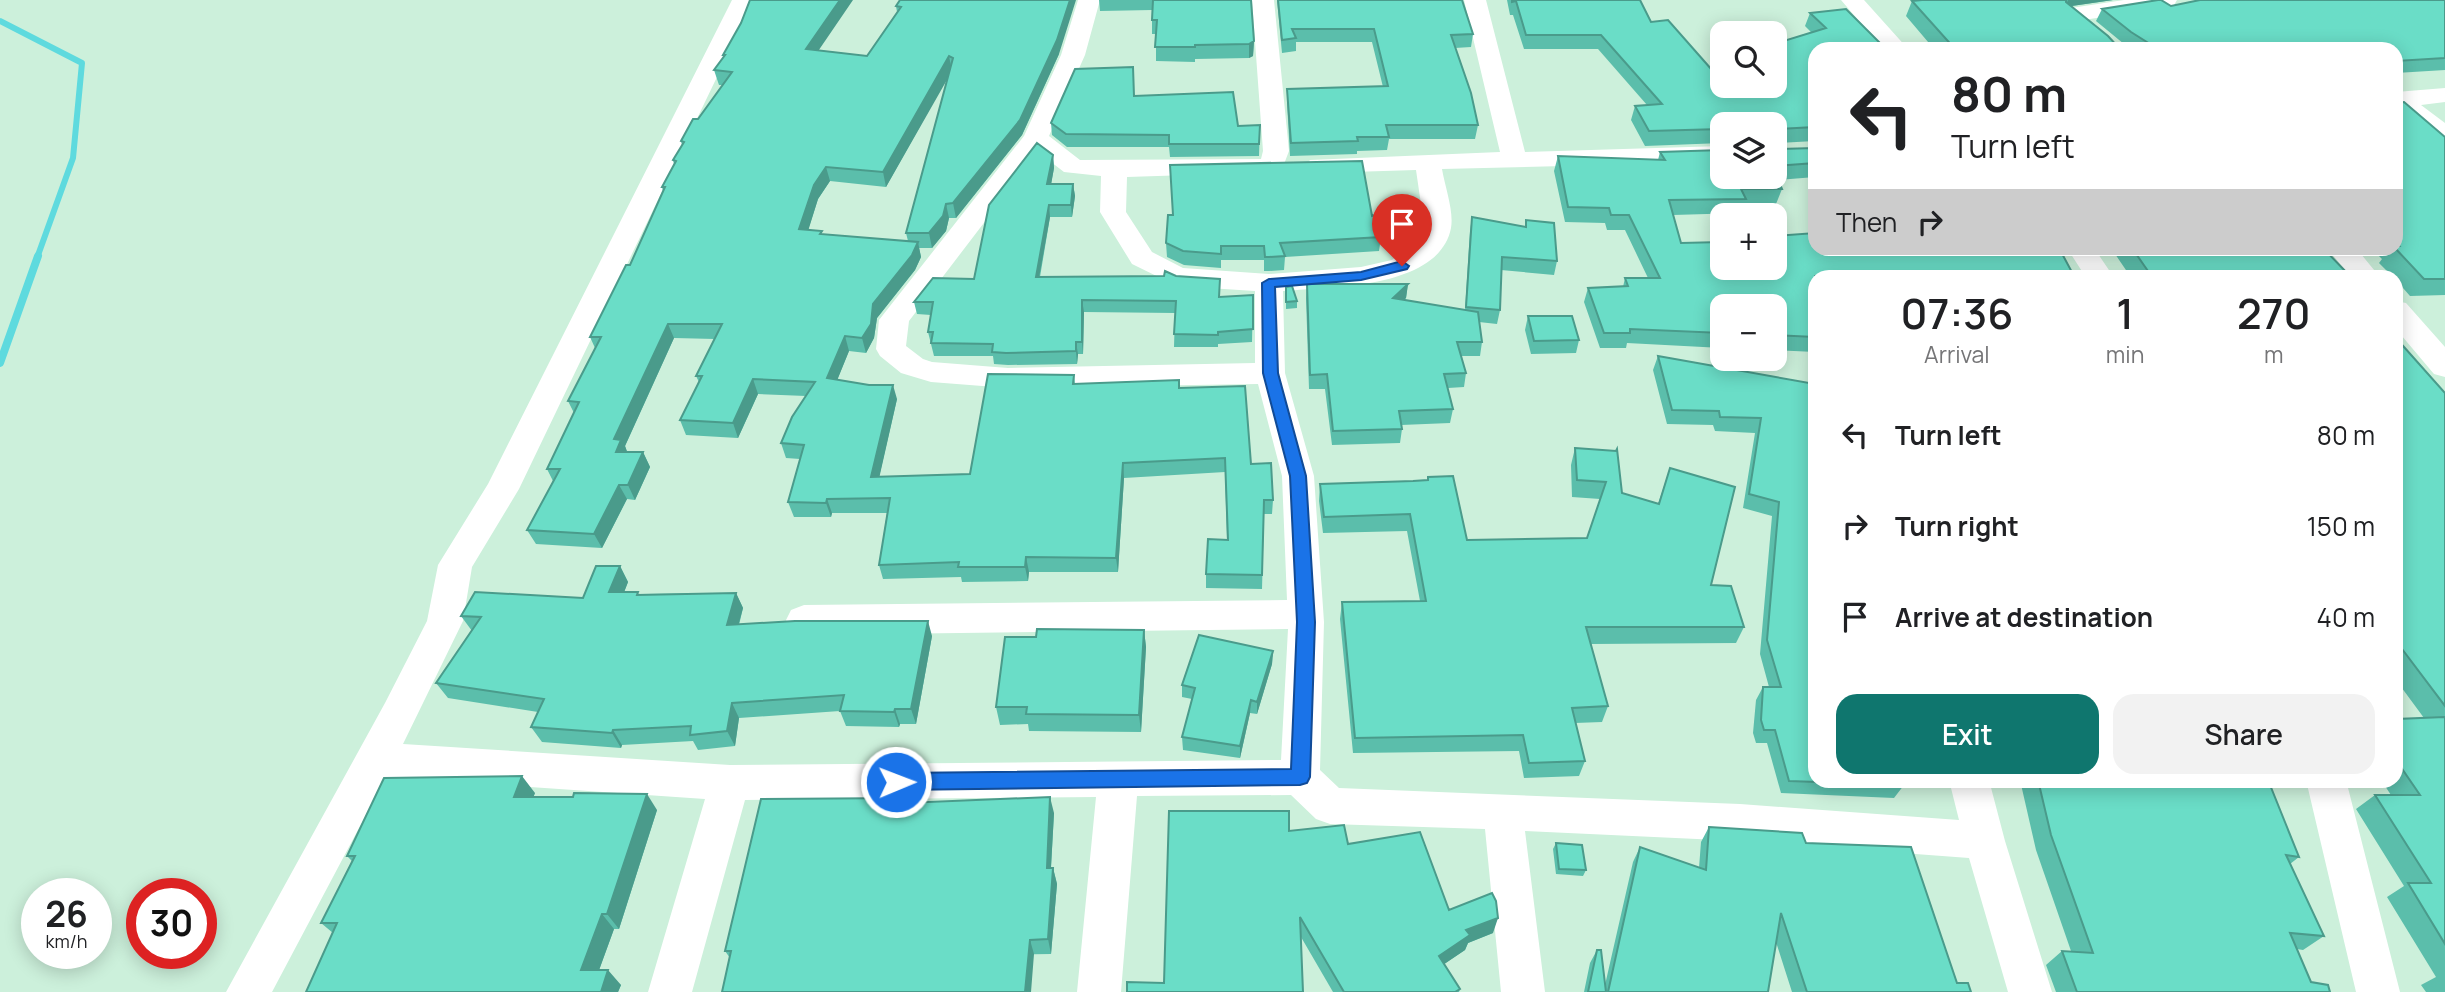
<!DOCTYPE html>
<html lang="en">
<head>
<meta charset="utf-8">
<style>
	:root { --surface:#fff; --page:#f2f2f2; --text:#202124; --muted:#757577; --accent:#0f766e }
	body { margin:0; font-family:Manrope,sans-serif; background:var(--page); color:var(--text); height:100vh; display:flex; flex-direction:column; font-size:26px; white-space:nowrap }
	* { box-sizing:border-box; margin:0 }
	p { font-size:23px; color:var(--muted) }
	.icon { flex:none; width:38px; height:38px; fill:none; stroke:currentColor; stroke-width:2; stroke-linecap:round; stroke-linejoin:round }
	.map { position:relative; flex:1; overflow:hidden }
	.panel { position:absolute; left:1808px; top:270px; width:595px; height:518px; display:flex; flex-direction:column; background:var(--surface); border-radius:21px; box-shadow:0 4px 18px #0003 }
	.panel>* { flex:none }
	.banner { position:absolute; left:1808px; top:42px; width:595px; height:214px; border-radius:21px; box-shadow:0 4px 18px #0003; background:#fff; color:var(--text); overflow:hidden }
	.tools { position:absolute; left:1710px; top:21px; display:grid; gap:14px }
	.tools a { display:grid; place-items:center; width:77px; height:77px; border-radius:14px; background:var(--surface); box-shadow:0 4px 18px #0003; font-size:35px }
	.speed { position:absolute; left:21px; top:878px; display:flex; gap:14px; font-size:35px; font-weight:700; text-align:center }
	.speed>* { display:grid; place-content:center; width:91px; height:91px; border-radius:50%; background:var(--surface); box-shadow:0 4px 18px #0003; line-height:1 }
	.speed small { font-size:18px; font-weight:400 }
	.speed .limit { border:10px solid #d22; background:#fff; color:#111 }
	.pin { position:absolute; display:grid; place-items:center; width:60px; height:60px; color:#fff; margin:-72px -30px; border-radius:50% 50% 50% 0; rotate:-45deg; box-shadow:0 0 7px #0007 }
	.pin .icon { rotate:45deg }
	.me { position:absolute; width:77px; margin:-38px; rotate:89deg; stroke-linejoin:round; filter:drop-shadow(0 0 5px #0008) }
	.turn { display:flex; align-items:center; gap:24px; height:147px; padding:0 28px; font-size:32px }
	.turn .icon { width:91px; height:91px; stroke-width:2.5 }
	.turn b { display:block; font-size:49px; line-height:60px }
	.then { display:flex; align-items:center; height:66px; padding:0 28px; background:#0003; gap:14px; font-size:26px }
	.eta { display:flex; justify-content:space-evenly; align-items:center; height:119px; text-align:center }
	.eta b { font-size:42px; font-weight:600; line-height:49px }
	.button { display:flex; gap:14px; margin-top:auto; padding:14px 28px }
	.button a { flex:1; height:80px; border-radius:21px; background:var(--accent); color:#fff; font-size:28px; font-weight:600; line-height:80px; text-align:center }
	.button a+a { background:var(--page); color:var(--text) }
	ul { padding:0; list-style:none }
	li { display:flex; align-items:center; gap:21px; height:91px; padding:0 28px }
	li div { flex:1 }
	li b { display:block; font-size:26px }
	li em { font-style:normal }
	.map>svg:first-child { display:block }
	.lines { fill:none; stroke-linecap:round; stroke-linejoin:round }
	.stream-far1 { stroke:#5edade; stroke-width:6 }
	.stream { stroke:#5edade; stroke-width:8 }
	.minor { fill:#fff; fill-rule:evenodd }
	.wall { fill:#5bbeab; fill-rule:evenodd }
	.shaded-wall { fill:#4a9b8b }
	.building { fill:#6addc7; stroke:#4a9b8b; stroke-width:2 }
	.route { fill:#1a73e8; stroke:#114b97; stroke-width:2 }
</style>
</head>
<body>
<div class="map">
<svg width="2445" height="992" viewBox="0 0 2445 992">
	<rect width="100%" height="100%" fill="#ccf0db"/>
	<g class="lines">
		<path class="stream-far1" d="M0 21 82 63 73 158 37 258"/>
		<path class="stream" d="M0 363 38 256"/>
		<path class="minor" d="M732 0H754L519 489 472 567 463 621 403 744 730 765 1281 760 1288 629 804 635 791 630 786 620 791 610 804 605 1287 600 1282 476 1258 384 1008 388 931 382 901 373 880 356 876 349 879 320 1024 136 1061 55 1078 0H1100L1085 55 1049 136 1080 160 1261 159 1263 151 1252 0H1274L1289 151 1281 172 1127 177 1126 212 1152 252 1183 268 1269 274 1361 267 1392 260 1420 238 1424 225 1416 170 1319 173 1310 170 1306 165 1310 160 1500 152 1464 0H1486L1525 152 1722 146V162L1442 169C1445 187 1454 211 1451 228 1439 289 1331 287 1283 291L1285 373 1314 476 1324 622 1320 770 1339 788 1740 804 1959 820 1949 780H1989L2005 841 2052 992H2008L1969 858 1740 841 1525 831 1545 992H1501L1485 829 1330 824 1316 819 1291 795 1137 796 1121 992H1077L1096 797 745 800 692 992H648L705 799 386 777 272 992H226L385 703 427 621 438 565 488 484ZM1038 152 1064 172 1101 176 1100 212 1132 264 1177 286 1255 291V363L1008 368 932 362 923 359 906 346 909 321Z
			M1841 0H1864L1908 49H1883Z
			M2124 0H2177L2174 5 2166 7 2071 22 2063 20 2060 15 2063 10 2071 8Z
			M2445 88V102L2421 105 2445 123V143L2436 140 2396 109V92Z
			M2067 248H2094L2113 276H2085Z
			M2327 248H2356L2379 276H2350Z
			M2396 301 2406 303 2445 347V377L2434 374 2396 329Z
			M2306 780H2346L2400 992H2356Z"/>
	</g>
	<path class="wall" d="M900 0 1059 54 1022 135 956 218H949L946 231 932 248H919L921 257 915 270 877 318 874 338 866 353 849 351 837 380 897 399 879 477 970 474 1074 375 1075 384 1179 388 1251 464 1273 500 1272 514H1264L1262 589 1206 588V574L1227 540 1225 472 1124 478 1118 572H1029L1028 581 962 582 961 577 883 579 879 565 887 513H832L831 517H794L788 502 800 459 786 458 781 443 806 396 758 394 738 438 686 435 680 420 699 382 696 376 715 339 674 338 625 446 627 452H643L650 467 635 500 627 499 602 548 536 544 527 530 553 481 547 469 574 413 568 401 595 348 590 337 630 265 663 191 662 187 674 164 673 160 682 145 681 141 698 119 723 85H719L714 70 724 57 723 55 818 50 867 56 897 12 896 6ZM948 76 906 233 908 241 823 235 808 230 818 199 830 181 886 187Z
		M1099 0H1251L1254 41 1253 56 1249 58 1195 59V62L1156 61V34H1152V10L1100 11Z
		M1277 0H1462L1473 34 1471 47 1455 48 1478 125 1475 139H1389L1387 150 1357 151V154L1290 156 1287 102V89L1383 87 1372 42H1296V51L1282 53Z
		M1507 0H1640L1651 22 1712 70 1774 86V44L1812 33 1805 26 1810 13 1846 9 1815 49V141L1777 143 1776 147 1779 149 1815 148V177L1778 180 1782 189 1776 204 1745 203 1741 213 1673 215 1681 243 1815 276V352L1774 350V306H1722V348L1627 343 1626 348H1600L1584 302 1588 288 1623 287 1625 278H1648L1625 230H1607L1605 223 1565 222 1554 171 1558 156 1658 160 1660 152 1774 177V124H1722V143L1645 146 1631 120 1635 106 1647 105 1598 49H1524L1513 15H1510Z
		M1922 0H2113L2071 6 2120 49H1934L1906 16 1912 1Z
		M2445 0V70L2396 73V49H2132L2124 44 2096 21 2102 9Z
		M1134 96 1238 126 1260 125 1259 156 1170 157 1169 147H1067L1052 135 1051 123Z
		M2396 103 2445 137V295L2410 296 2396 280V276H2392L2379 263 2382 259 2371 248H2396Z
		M1053 155 1054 168 1051 184H1073L1075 196 1072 217H1050L1040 277 1220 297 1253 295 1252 342 1218 344V347H1174L1175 313 1084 312 1083 354H1078L1077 364 1008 365 994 364 993 356H934L928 332 931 315 917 314 914 302 974 279Z
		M1372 216 1381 237 1379 251 1285 257 1284 270 1269 271H1264V260H1221V268L1184 265 1167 257 1166 243Z
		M1472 217 1525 227 1526 220 1557 261 1554 275 1501 270 1500 310 1497 324 1479 322 1482 342 1480 356H1461L1466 373 1464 387 1448 388 1453 409 1450 423 1401 425 1402 429 1400 443 1332 445 1325 389H1309L1306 298 1307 284H1408L1406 298 1404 300 1465 310 1470 231Z
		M2111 248H2330L2327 252 2350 276H2130Z
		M1286 287 1297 301V308L1286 309Z
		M1528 316 1579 340 1576 353 1531 354 1525 330Z
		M2396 338 2445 393V992H2426L2421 985 2436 977 2387 897 2404 886 2356 809 2375 795H2391L2381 780H2396V719L2424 718 2396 680Z
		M1658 356 1815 384V780L1904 785 1894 798 1781 793 1767 743H1756L1753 733 1756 700 1763 687H1769L1760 654 1772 516 1743 508 1755 433 1715 431 1713 425 1667 424 1653 370Z
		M1575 448 1622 493 1658 504 1670 468 1711 585 1744 627 1736 643 1591 644 1608 706 1602 722 1575 723 1585 761 1579 776 1524 778 1519 751 1353 753 1340 619 1342 602 1420 601 1407 531 1323 533 1319 501 1320 484 1413 481 1427 480 1428 477 1467 540 1587 538 1600 499 1572 497 1571 465Z
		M620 566 628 582 624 592 640 594 736 593 743 608 739 625 932 636 916 724H900L899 727 846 726 840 711 739 718 735 746 698 750 693 741 622 745 621 748 542 742 531 727 538 712 448 698 436 683 472 631 461 616 583 598Z
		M1144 630 1146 647 1141 732 1029 731 1028 724 1000 725 996 707Z
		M1273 651 1272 664 1257 714 1250 713 1240 758 1183 750 1182 737 1192 699 1182 697V685Z
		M2020 780H2272L2269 783 2299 857 2290 864 2324 936 2303 950 2297 949 2311 982 2330 992H2056L2046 965 2062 951H2071L2036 850Z
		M535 793 533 797 657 810 619 929H614L599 970 621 985 618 992H306L333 933 321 923 352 861 347 856Z
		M906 798 907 803 1054 813 1051 868H1053L1057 884 1051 954 730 958 725 951Z
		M1709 827 1806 843 1957 983 1971 992H1792L1776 942 1768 992H1584L1590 963 1597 950 1605 985 1633 862 1640 847 1699 868 1701 842Z
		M1289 831 1348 844 1449 910 1493 933 1468 943 1465 950 1444 964 1460 989 1459 992H1333L1301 937 1164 983Z
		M1556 843 1586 870 1583 876 1556 874 1553 849Z"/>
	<path class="shaded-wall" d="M840 0H853L810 63 806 49Z
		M1070 0H1076L1059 54 1022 135 956 218 953 203Z
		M2068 0H2113L2065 7Z
		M1254 41 1253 56 1249 58V44Z
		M949 56 952 71 886 187 883 172Z
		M1053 155 1054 168 1049 196 1047 184Z
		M826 167 830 181 818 199 804 244 799 229 814 185Z
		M1073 184 1075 196 1072 217 1071 205Z
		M946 204 949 218 946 231 932 248 929 233Z
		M1049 205 1050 217 1037 289 1036 277Z
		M918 242 921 257 915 270 877 318 874 338 866 353 862 338 873 304Z
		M1408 284 1406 298 1391 312 1393 298Z
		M1082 300 1084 312 1083 354 1082 342Z
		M668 324 674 338 625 446 628 454 616 452 614 439Z
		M845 336 849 351 832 393 827 378Z
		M1076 342 1078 354 1077 364 1076 351Z
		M753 379 758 394 738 438 733 423Z
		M893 385 897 399 876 492 871 477Z
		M643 452 650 467 635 500 628 485Z
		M1123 463 1124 478 1118 572 1116 558Z
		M619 485 627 499 602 548 594 534Z
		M827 499 832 513 831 517 826 503Z
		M1026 557 1029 572 1028 581 1025 567Z
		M620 566 628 582 618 608 609 592Z
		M736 593 743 608 734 641 727 625Z
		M928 621 932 636 916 724 911 709Z
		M1144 630 1146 647 1141 732 1139 715Z
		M1273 651 1272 664 1257 714V702Z
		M1251 700 1250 713 1240 758V746Z
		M732 703 739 718 735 746 727 731Z
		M895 709 900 724 899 727 894 712Z
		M613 730 622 745 621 748 612 733Z
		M522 776 535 793 527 814 514 797Z
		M647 794 657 810 619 929 607 914Z
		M1050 797 1054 813 1050 884 1047 868Z
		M1053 868 1057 884 1051 954 1048 939Z
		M602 914 614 929 594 984 581 970Z
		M1498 918 1493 933 1468 943 1465 950 1434 971 1439 956 1466 930Z
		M1030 940 1034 954 1031 992H1025Z
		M608 970 621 985 618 992H601Z"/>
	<path class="building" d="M750 0H840L806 49 867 56 901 7 896 6 900 0H1070L1057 40 1020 120 953 203 946 204 943 216 929 233H906L953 58 949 56 883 172 826 167 814 185 799 229 822 231 820 234 918 242 912 255 873 304 871 324 862 338 845 336 827 378 869 385H893L871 477 970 474 988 374 1074 375 1073 384 1179 380V388L1245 386 1251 464 1271 463 1273 500H1264L1262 575 1206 574 1208 539 1228 540 1225 458 1123 463 1116 558 1026 557 1025 567H958L959 562 879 565 890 498 827 499 826 503 788 502 804 445 781 443 792 417 815 382 753 379 733 423 680 420 702 376H696L722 324H668L614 439 621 440 616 452H643L628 485H619L594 534 527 530 560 469H547L579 402 568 401 601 337H590L626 265H630L665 187H662L676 161 673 160 684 142 681 141 693 119H698L732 72 714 70 725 55H723L741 23Z
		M1153 0H1251L1254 41 1249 44 1195 45V47H1155L1157 20H1152Z
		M1278 0H1462L1473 34 1451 35 1471 93 1478 125H1386L1389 137H1357L1358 141 1291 143 1287 89 1388 86 1374 29H1292L1296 38 1282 40Z
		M1512 0H1640L1651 22 1668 20 1712 70 1722 67V86H1774V54L1782 52 1774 48V44L1826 28 1810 13 1846 9 1886 49H1815V127L1777 129 1776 147 1779 149 1815 148V163L1774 166V124H1722V129L1649 131 1635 106 1662 104 1601 35H1526L1516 1 1512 2Z
		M1922 0H2066V2L2108 36 2120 49H1955L1912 1Z
		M2158 0H2161L2171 6 2200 0H2445V58L2396 61V49H2158L2131 32 2102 9Z
		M1133 67 1134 96 1233 92 1238 126 1260 125 1259 144H1169V135L1066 134 1051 123 1075 69Z
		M2404 102 2445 137V279H2424L2395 248 2396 246H2399L2396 243V103Z
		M1037 143 1053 155 1047 184H1073L1071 205H1049L1036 277 1164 276 1165 271 1176 276 1220 279 1219 297 1253 295V329L1218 332V335L1174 334 1176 301 1082 300V342H1076V351L1006 353 992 352 993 344 931 343 933 332H928L933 302H914L933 278 974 279 989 205Z
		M1722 150V177H1774V170L1782 189H1741L1746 199 1669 200 1681 243 1722 242V268H1774V236L1815 233V248H2059L2074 276H1815V337L1774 335V306H1722V333L1630 329V333H1604L1588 288 1628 286 1625 278H1660L1629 215H1611L1609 208 1568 207 1558 156 1665 160 1660 152Z
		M1362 161 1372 216 1375 215 1381 237 1280 243 1285 256 1269 257H1265L1264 246H1221V254L1183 251 1166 243 1168 215H1173L1170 165Z
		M1472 217 1526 227V220L1554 223 1557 261 1502 257 1500 310 1466 307Z
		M2132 248H2323L2350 276H2145L2144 274H2150Z
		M1307 284H1408L1393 298 1478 312 1482 342H1457L1466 373 1444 374 1453 409 1399 411 1402 429 1333 431 1327 374 1310 375Z
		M1292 286 1297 301 1286 302V287Z
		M1528 316H1572L1579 340 1534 341Z
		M2396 338 2445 393V706L2396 641Z
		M1658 356 1815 384V780H1903L1904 785 1789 781 1775 730H1764L1761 720 1763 687H1781L1767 640 1779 502 1749 494 1761 418 1720 417 1719 411 1672 410Z
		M1575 448 1616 451 1617 449 1622 493 1659 504 1670 468 1735 487 1711 585 1731 586 1744 627H1586L1608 706 1572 708 1585 761 1529 763 1523 735 1355 738 1342 602 1426 601 1410 514 1324 517 1320 484 1413 481 1428 480V477L1453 476 1467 540 1587 538 1606 482 1577 480Z
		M596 566H620L609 592H638L637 595 736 593 727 625 795 621H928L911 709H895L894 712 840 711 844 695 732 703 727 731 690 735 691 726 613 730 612 733 531 727 544 699 436 683 481 617 461 616 475 592 583 598Z
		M1037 629 1144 630 1139 715 1026 714 1027 707H996L1005 637H1036Z
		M1199 635 1273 651 1257 702 1251 700 1240 746 1182 737 1195 688 1182 685Z
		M2445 717V944L2408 883H2431L2375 795H2420L2396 760V719Z
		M522 776 514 797H573L574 793 647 794 607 914H602L581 970H608L601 992H306L337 923H321L355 856H347L384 778Z
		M2038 780H2268L2299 857 2286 855 2324 936 2290 933 2311 982 2328 985 2330 992H2077L2062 951 2093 953 2051 835Z
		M1050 797 1047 868H1053L1048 939 1030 940 1025 992H722L731 951H725L761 799 906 798 905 803Z
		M1169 811H1289V831L1344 825 1348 844 1420 832 1449 910 1492 893 1496 901 1498 918 1466 930 1470 935 1439 956 1460 989 1455 992H1344L1300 917 1303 992H1127V982L1164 983Z
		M1709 827 1802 833 1806 843 1911 847 1957 983H1968L1971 992H1807L1781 913 1768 992H1608L1640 847 1706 870Z
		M1556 843 1582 845 1586 870 1559 869Z
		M1597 950H1601L1606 992H1588Z"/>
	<path class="route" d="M1402 261 1409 266 1407 269 1361 280 1275 287 1278 373 1306 476 1315 622 1310 777 1307 783 1300 785 896 790 890 788 887 782 890 776 896 773 1291 769 1297 622 1290 476 1263 373 1262 283 1269 279 1361 272Z"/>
</svg>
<div class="tools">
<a><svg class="icon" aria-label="search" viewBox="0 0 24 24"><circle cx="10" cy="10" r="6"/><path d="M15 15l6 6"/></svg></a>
<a><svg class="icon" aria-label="layers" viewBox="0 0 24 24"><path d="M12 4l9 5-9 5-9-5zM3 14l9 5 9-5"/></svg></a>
<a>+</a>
<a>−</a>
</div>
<div class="speed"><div>26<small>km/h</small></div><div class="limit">30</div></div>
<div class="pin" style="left:1402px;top:266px;background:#d93025"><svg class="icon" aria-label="arrive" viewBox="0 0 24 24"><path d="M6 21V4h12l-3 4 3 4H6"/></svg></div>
<svg class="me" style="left:896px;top:782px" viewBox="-20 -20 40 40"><circle r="17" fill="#1a73e8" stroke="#fff" stroke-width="3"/><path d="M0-11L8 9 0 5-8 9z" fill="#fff"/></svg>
<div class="banner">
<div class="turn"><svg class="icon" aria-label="left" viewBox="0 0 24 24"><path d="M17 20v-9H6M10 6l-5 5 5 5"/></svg><div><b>80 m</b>Turn left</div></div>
<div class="then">Then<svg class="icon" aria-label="right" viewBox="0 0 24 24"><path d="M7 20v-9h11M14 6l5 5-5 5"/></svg></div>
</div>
<section class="panel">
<div class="eta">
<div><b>07:36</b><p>Arrival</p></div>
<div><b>1</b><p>min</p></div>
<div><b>270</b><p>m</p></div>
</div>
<ul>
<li><svg class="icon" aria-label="left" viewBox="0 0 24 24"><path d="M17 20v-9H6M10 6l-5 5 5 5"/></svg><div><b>Turn left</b></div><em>80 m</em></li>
<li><svg class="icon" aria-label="right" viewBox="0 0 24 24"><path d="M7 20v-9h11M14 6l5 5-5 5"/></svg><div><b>Turn right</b></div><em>150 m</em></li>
<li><svg class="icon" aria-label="arrive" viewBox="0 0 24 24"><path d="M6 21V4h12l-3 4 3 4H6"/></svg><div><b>Arrive at destination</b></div><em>40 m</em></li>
</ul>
<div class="button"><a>Exit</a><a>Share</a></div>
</section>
</div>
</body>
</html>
